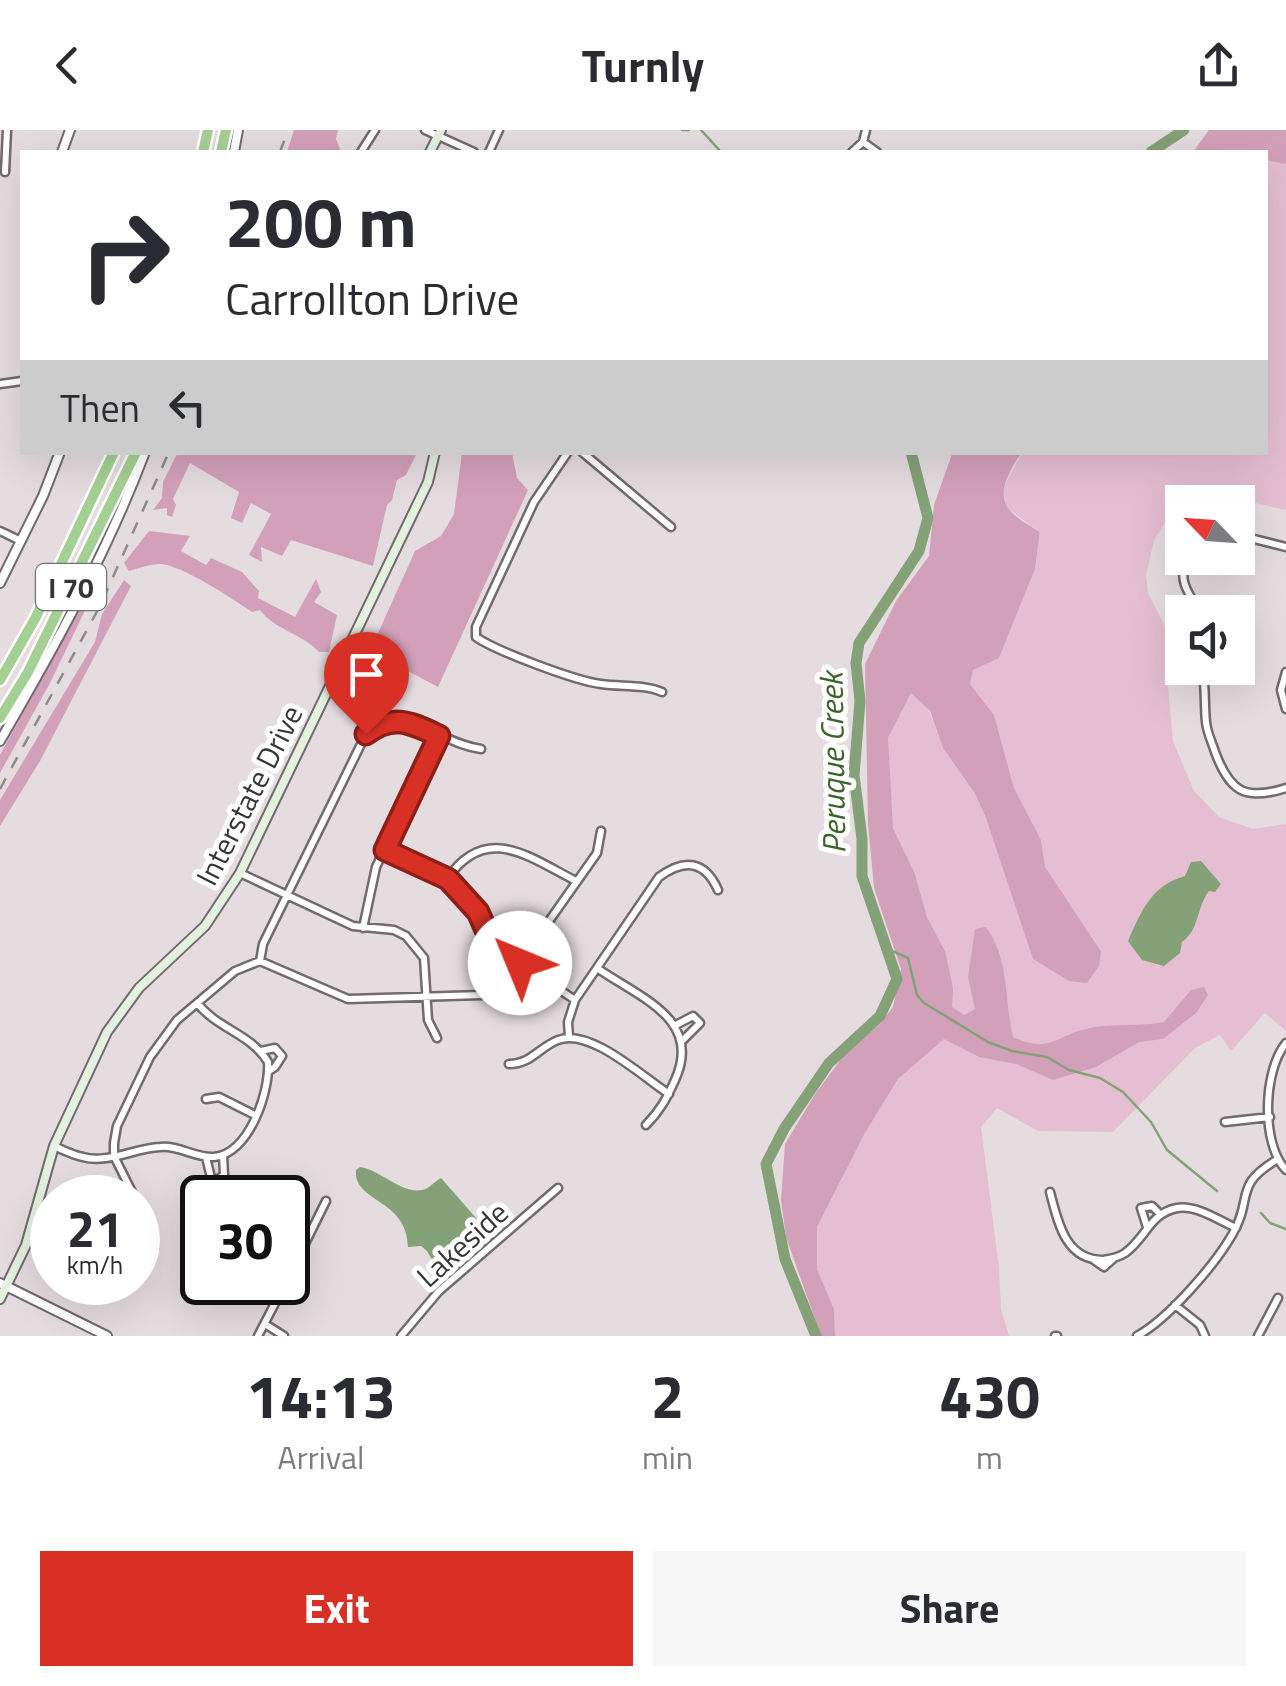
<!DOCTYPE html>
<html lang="en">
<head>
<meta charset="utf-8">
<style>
	:root { --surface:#fff; --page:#f7f7f7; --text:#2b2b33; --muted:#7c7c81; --accent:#d93025 }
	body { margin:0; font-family:"Titillium Web",sans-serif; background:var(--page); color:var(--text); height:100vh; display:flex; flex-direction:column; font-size:38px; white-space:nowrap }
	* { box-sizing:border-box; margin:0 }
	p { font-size:32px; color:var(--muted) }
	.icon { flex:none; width:55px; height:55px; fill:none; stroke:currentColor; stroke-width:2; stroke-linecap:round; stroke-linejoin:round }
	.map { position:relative; height:1206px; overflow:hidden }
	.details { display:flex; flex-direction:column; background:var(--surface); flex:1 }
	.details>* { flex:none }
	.hud { position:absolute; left:20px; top:20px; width:1248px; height:305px; border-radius:0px; box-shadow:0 10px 40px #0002; background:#fff; color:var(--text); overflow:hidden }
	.needle { width:65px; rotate:295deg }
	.fabs { position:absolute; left:1165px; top:355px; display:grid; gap:20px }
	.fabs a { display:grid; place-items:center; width:90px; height:90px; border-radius:0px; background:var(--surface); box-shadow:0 10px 40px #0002; font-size:50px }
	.speed { position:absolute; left:30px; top:1045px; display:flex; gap:20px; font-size:50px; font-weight:700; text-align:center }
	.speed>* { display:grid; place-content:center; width:130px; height:130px; border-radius:50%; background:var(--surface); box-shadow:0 10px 40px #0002; line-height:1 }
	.speed small { font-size:25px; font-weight:400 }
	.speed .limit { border:5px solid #111; border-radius:15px; background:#fff; color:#111 }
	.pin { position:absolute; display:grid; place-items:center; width:85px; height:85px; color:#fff; margin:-102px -42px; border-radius:50% 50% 50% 0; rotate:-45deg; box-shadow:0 0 10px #0007 }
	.pin .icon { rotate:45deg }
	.me { position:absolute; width:110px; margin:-55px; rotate:315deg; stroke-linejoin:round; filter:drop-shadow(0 0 8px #0008) }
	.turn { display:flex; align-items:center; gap:35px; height:210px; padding:0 40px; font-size:45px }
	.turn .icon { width:130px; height:130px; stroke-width:2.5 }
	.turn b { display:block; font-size:70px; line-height:85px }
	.then { display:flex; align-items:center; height:95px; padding:0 40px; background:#0003; gap:20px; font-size:38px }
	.eta { display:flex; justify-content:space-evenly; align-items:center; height:170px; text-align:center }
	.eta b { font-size:60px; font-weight:700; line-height:70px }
	.cta { display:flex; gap:20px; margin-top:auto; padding:20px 40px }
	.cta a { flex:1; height:115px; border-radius:0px; background:var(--accent); color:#fff; font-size:40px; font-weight:700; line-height:115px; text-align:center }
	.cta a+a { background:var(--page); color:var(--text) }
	header { display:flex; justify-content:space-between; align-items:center; height:130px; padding:0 40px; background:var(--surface); font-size:45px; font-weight:700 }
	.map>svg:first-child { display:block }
	.green { fill:#e5bfd1 }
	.forest { fill:#d3a0b9 }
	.water { fill:#84a178 }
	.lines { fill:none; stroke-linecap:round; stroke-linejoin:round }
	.stream { stroke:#84a178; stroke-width:2.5 }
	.river { stroke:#84a178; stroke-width:11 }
	.minor-casing { stroke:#726a6e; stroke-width:11 }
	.tertiary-casing { stroke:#726a6e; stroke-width:12 }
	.secondary-casing { stroke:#726a6e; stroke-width:12 }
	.motorway-casing { stroke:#fff; stroke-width:15 }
	.minor { stroke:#fff; stroke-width:6 }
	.tertiary { stroke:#fff; stroke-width:8 }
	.secondary { stroke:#e4f1df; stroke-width:8 }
	.motorway { stroke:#a5d094; stroke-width:10 }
	.rail { stroke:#8f898b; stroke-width:2.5; stroke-dasharray:12 12; stroke-linecap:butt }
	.route-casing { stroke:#8d1f18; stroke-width:25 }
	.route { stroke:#d93025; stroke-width:18 }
	.labels { text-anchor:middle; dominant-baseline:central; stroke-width:10; stroke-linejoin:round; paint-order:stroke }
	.shield { fill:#fff; stroke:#747272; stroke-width:2.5 }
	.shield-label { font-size:28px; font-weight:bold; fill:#383536 }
	.street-label { font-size:30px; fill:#383536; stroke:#fff }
	.water-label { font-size:32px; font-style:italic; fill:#3c6329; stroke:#fff }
</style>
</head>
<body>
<header><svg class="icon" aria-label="back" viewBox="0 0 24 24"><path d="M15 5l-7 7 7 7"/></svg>Turnly<svg class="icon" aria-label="share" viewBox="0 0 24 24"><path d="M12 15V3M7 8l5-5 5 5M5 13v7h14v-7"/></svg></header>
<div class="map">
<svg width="1286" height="1206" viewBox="0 0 1286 1206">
	<rect width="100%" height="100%" fill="#e5dce0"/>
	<path class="green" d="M1265 30 1286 34V380L1228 367 1182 372V379L1164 394 1154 410 1146 445 1148 463 1167 500 1165 524 1173 611 1194 661 1219 687 1253 699 1286 694V901L1265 883 1231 921 1220 905 1195 918 1113 1002 1038 1001 997 978 981 997 999 1138 1001 1179 1009 1206H835L834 1179 817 1139V1097L865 1003 898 949 944 908 945 821 927 787 915 744 893 698 890 665 888 608 911 562C931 573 933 595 942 614 951 633 967 648 976 667 1001 717 1017 776 1033 829L1069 850 1101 820 1044 737 1041 710 1014 658 994 585 970 554 972 540 999 528 1035 439 1040 402 1007 378 1002 360 1022 323 1265 322Z"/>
	<path class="forest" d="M294 0H338L336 9 341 22H287Z
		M1209 0H1286V34L1265 30V22H1193Z
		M178 322H417V323L406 345 397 350 392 370 387 375 373 436 291 410 282 426 261 417 262 432 249 425 271 384 251 373 242 393 231 388 239 362 190 333 173 369 176 375 172 387 167 385V378L153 380 162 368 163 352Z
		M462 323H512L517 348 528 360 438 557 370 521 415 421 441 406 454 384Z
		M1022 323C1016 329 1013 336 1009 344 993 377 1015 386 1040 402L1035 439 999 528 973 540 970 554 994 585 1014 658 1041 710 1045 737 1101 821 1099 836 1087 853 1069 851 1033 829 986 688 974 662 943 618 930 581 911 563 888 608 893 698 915 744 927 787 945 821 953 858 952 877 964 885 975 879 968 847 975 799 986 797C1010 830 1004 869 1013 907 1051 925 1057 904 1090 898 1114 893 1140 897 1164 892L1191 860 1204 857 1208 865 1196 883 1163 909 1139 912 1096 937 1053 950 1016 934 979 927 944 909 898 949 865 1003 817 1097V1139L834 1179 835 1206H821L786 1107 781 1070 785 1014 815 964 847 921 879 895 893 877 901 839 874 758 868 694 865 534 896 471 929 426 934 375 952 324Z
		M149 401 190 406 181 421 206 435 211 428 242 442 259 461 258 468 295 487 316 449 321 462 314 472 337 485 329 522H319C300 502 276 501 260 480L252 482C233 469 182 435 160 434 150 434 139 438 129 441L124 433Z
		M99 436 105 439 49 555 0 643V625L71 496Z
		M124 450 131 456 40 631 0 696V670L95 512 102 484Z"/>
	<path class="water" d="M1201 731 1221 754 1215 762 1209 761C1196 778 1200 799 1182 812L1180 823 1164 836 1142 830 1128 811C1141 781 1152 755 1185 746L1191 732Z
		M360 1037C381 1040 401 1064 422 1060 429 1059 435 1051 441 1048L483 1096 482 1101 440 1143 427 1121 421 1116 408 1117C407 1068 353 1073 356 1040Z"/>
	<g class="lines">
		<path class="stream" d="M682 0H689
			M701 0 721 22
			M885 818 908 828 917 865 924 873 988 912 1012 921 1047 927 1069 940 1100 948 1123 962 1151 992 1167 1020 1217 1061
			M1261 1083 1270 1093 1286 1099"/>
		<path class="river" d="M1151 22 1184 0
			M816 1206 785 1129 766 1034 784 999 829 933 880 886 897 849 862 746V709L854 645 860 571 856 533 859 513 919 421 928 388 911 322"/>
		<g class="minor-casing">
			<path id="minor" d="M425 0 474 22
				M863 12 877 22
				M361 22 375 0
				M489 22 499 0
				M852 22 863 12 866 0
				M5 42 7 0
				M0 254 22 251
				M568 322 534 372 476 497V507C496 521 576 551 601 554 621 557 644 554 662 562
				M582 322 671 397
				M0 401 21 411
				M1238 405 1286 417
				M1186 428C1178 451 1188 463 1200 482
				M1202 538C1206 556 1204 574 1206 592 1207 603 1212 612 1215 622 1230 662 1245 671 1286 658
				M1286 542 1281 560 1286 579
				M385 720 447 749 477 781 499 819 575 870
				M240 743 353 796 394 800 406 806 424 828 428 890 437 908
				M447 749C486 692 529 727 576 751
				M363 798 376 737 439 606
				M260 831 263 814 366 604C409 573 437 613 481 619
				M597 838C640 868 703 889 675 950 667 968 660 981 646 995
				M676 895 693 886 700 893 683 910
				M569 907 568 892 575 870 659 747C685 728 705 731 718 760
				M1286 913C1263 941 1261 1014 1286 1040
				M261 921 275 918 282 926 275 937 269 941
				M509 934C531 934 538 918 558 910 589 897 643 947 669 964
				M206 969 219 967 255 985
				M1225 992 1270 987
				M54 1016C63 1020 73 1025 83 1027 107 1034 135 1018 160 1017 179 1015 195 1028 214 1027 249 1024 270 962 268 932 250 903 219 900 197 873
				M206 1027 211 1048 218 1049 224 1045 223 1025
				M1050 1062C1058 1092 1065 1130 1103 1130 1110 1129 1119 1127 1125 1123 1146 1108 1150 1083 1177 1078 1197 1075 1218 1090 1236 1098
				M135 1068 114 1026V1013L117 996 150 927 177 890 235 841 260 831 348 869 482 865 496 859 511 845 597 723 601 701
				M1147 1097 1141 1078 1152 1076 1159 1083
				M1094 1130 1104 1137 1114 1128
				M288 1148 326 1071
				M1175 1175 1200 1195 1205 1206
				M265 1194 284 1206
				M258 1206 286 1152
				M401 1206 439 1161 558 1058
				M1055 1206H1057
				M1137 1206C1168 1189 1214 1136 1232 1105 1254 1068 1232 1056 1278 1029
				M1258 1206 1278 1168"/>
		</g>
		<g class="tertiary-casing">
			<path id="tertiary" d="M62 22 70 0
				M234 22 238 0
				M0 453 43 366 60 322
				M0 611C54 518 107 423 145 322
				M0 1153 107 1206"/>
		</g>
		<g class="secondary-casing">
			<path id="secondary" d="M430 22 441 0
				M0 1169 26 1115 54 1016 107 902 139 858 205 796 240 743 428 352 435 322"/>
		</g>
		<g class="motorway-casing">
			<path id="motorway" d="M203 22 208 0
				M221 22 226 0
				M0 550 36 487 114 322
				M0 588 28 542 136 322"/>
		</g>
		<use href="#minor" class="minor"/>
		<use href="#tertiary" class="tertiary"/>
		<use href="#secondary" class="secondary"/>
		<use href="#motorway" class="motorway"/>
		<path class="rail" d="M280 22 288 0
			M0 659 100 476 169 322"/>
	</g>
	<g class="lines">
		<g class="route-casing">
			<path id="route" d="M366 604C393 583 411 593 439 606L385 720 448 749 478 782 491 811 520 833"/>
		</g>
		<use href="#route" class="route"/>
	</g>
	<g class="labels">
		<rect class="shield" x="36" y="434" width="70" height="46" rx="8"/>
		<g class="shield-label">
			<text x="71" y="457">I 70</text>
		</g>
		<g class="street-label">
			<text transform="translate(249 665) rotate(-63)">Interstate Drive</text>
			<text transform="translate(462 1114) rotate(-42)">Lakeside</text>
		</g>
		<g class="water-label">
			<text transform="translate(832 633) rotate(-91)">Peruque Creek</text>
		</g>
	</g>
</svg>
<div class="fabs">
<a><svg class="needle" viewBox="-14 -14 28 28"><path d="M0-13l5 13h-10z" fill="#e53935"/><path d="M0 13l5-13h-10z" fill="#7c7c81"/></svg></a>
<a><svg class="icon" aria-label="sound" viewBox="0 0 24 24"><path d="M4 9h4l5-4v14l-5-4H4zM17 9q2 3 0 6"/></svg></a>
</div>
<div class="speed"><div>21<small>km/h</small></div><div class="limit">30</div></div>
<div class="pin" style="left:366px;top:604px;background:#d93025"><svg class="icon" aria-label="arrive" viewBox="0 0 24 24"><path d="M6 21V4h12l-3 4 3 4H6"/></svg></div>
<svg class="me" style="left:520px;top:833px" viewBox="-20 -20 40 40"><circle r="19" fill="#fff"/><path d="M0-13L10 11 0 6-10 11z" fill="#d93025"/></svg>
<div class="hud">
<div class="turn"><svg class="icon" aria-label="right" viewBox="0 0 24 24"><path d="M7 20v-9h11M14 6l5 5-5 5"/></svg><div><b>200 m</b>Carrollton Drive</div></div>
<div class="then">Then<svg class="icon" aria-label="left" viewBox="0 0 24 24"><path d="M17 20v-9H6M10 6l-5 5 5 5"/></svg></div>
</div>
</div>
<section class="details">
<div class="eta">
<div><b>14:13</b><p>Arrival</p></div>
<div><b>2</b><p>min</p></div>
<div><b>430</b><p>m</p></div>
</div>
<div class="cta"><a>Exit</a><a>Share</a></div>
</section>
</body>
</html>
